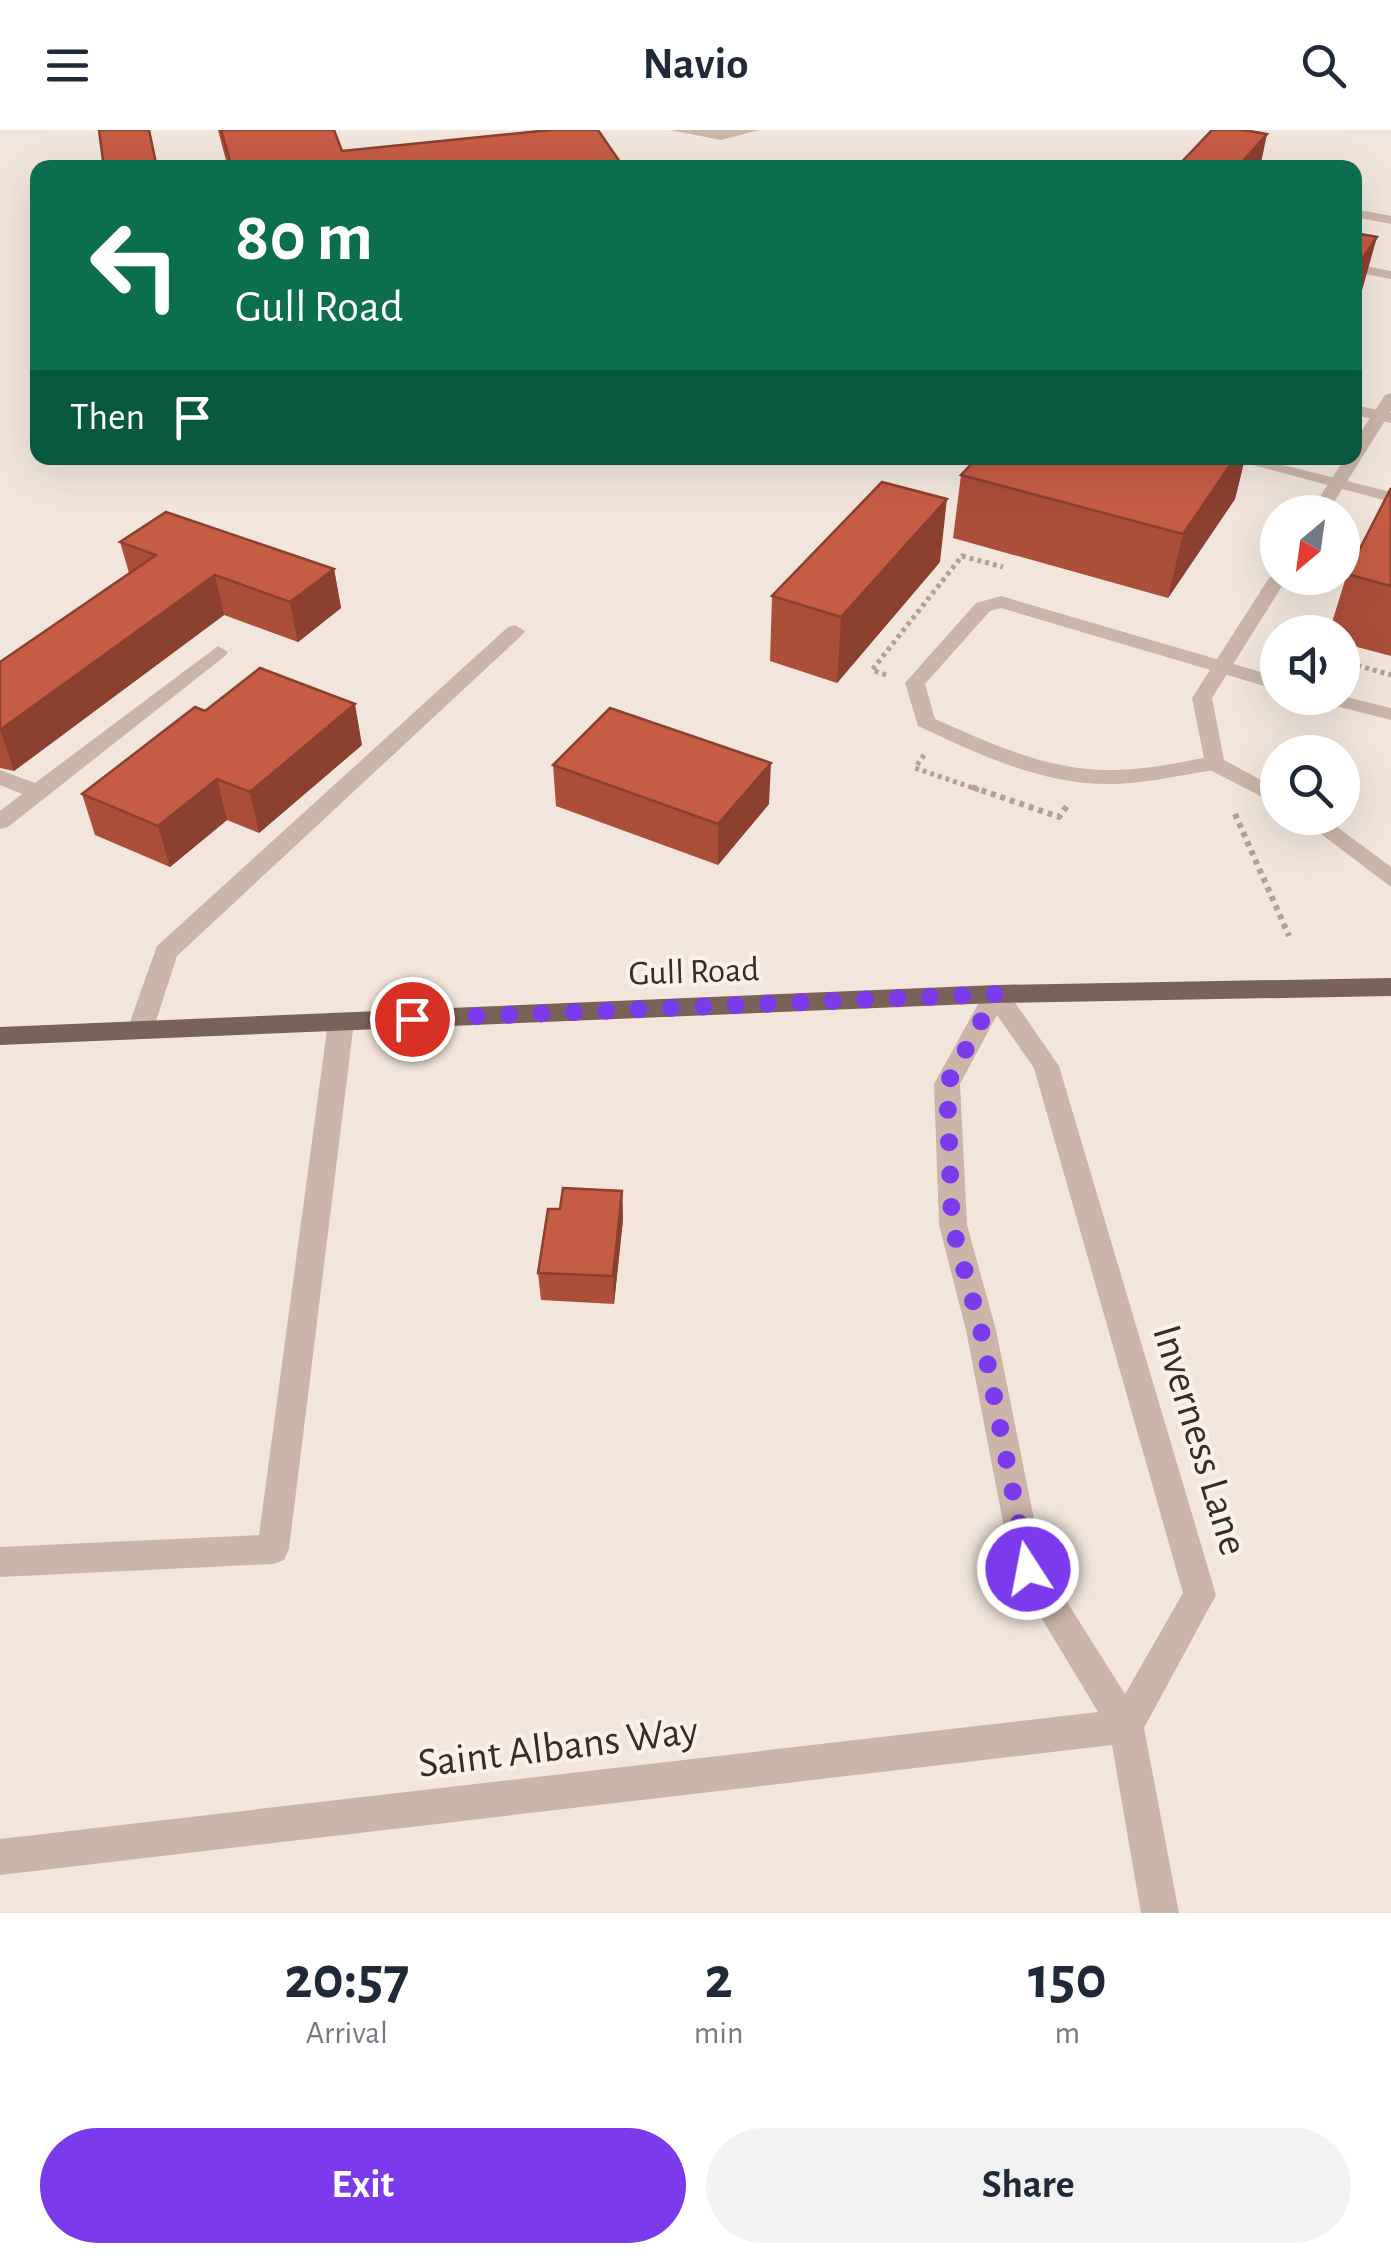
<!DOCTYPE html>
<html lang="en">
<head>
<meta charset="utf-8">
<style>
	:root { --surface:#fff; --page:#f2f2f3; --text:#1f2937; --muted:#747a83; --accent:#7c3aed }
	body { margin:0; font-family:"Alegreya Sans",sans-serif; background:var(--page); color:var(--text); height:100vh; display:flex; flex-direction:column; font-size:38px; white-space:nowrap }
	* { box-sizing:border-box; margin:0 }
	p { font-size:32px; color:var(--muted) }
	.icon { flex:none; width:55px; height:55px; fill:none; stroke:currentColor; stroke-width:2; stroke-linecap:round; stroke-linejoin:round }
	.map { position:relative; height:1783px; overflow:hidden }
	.panel { display:flex; flex-direction:column; background:var(--surface); flex:1 }
	.panel>* { flex:none }
	.guide { position:absolute; left:30px; top:30px; width:1332px; height:305px; border-radius:20px; box-shadow:0 10px 40px #0002; background:#0b6e4f; color:#fff; overflow:hidden }
	.needle { width:65px; rotate:209deg }
	.controls { position:absolute; left:1260px; top:365px; display:grid; gap:20px }
	.controls a { display:grid; place-items:center; width:100px; height:100px; border-radius:50%; background:var(--surface); box-shadow:0 10px 40px #0002; font-size:50px }
	.pin { position:absolute; display:grid; place-items:center; width:85px; height:85px; color:#fff; margin:-42px; border:5px solid #fff; border-radius:50%; box-shadow:0 2px 10px #0007 }
	.me { position:absolute; width:110px; margin:-55px; rotate:349deg; stroke-linejoin:round; filter:drop-shadow(0 0 8px #0008) }
	.turn { display:flex; align-items:center; gap:35px; height:210px; padding:0 40px; font-size:45px }
	.turn .icon { width:130px; height:130px; stroke-width:2.5 }
	.turn b { display:block; font-size:70px; line-height:85px }
	.then { display:flex; align-items:center; height:95px; padding:0 40px; background:#0003; gap:20px; font-size:38px }
	.eta { display:flex; justify-content:space-evenly; align-items:center; height:170px; text-align:center }
	.eta b { font-size:60px; font-weight:700; line-height:70px }
	.button { display:flex; gap:20px; margin-top:auto; padding:20px 40px }
	.button a { flex:1; height:115px; border-radius:60px; background:var(--accent); color:#fff; font-size:40px; font-weight:700; line-height:115px; text-align:center }
	.button a+a { background:var(--page); color:var(--text) }
	header { display:flex; justify-content:space-between; align-items:center; height:130px; padding:0 40px; background:var(--surface); font-size:45px; font-weight:700 }
	.map>svg:first-child { display:block }
	.lines { fill:none; stroke-linecap:round; stroke-linejoin:round }
	.path-far1 { stroke:#b79f92; stroke-width:5; stroke-dasharray:4 4; stroke-linecap:butt }
	.path { stroke:#b79f92; stroke-width:6; stroke-dasharray:5 5; stroke-linecap:butt }
	.lane { fill:#cbb5a8; fill-rule:evenodd }
	.street { fill:#cbb5a8; fill-rule:evenodd }
	.primary { fill:#7a6259; fill-rule:evenodd }
	.wall { fill:#ab4f3b }
	.shaded-wall { fill:#8b4030 }
	.building { fill:#c75c45; stroke:#8b4030; stroke-width:2.5 }
	.route { stroke:#7c3aed; stroke-width:18; stroke-dasharray:0 32.4 }
	.labels { text-anchor:middle; dominant-baseline:central; stroke-width:8; stroke-linejoin:round; paint-order:stroke }
	.street-label { font-size:35px; fill:#372c28; stroke:#faf1e9 }
	.near-street-label { font-size:42px; fill:#372c28; stroke:#faf1e9 }
</style>
</head>
<body>
<header><svg class="icon" aria-label="menu" viewBox="0 0 24 24"><path d="M4 6h16M4 12h16M4 18h16"/></svg>Navio<svg class="icon" aria-label="search" viewBox="0 0 24 24"><circle cx="10" cy="10" r="6"/><path d="M15 15l6 6"/></svg></header>
<div class="map">
<svg width="1391" height="1783" viewBox="0 0 1391 1783">
	<rect width="100%" height="100%" fill="#f2e6dc"/>
	<g class="lines">
		<path class="path-far1" d="M1342 531 1391 545
			M886 545 872 540 962 426 1003 437
			M924 625 915 638 979 660"/>
		<path class="path" d="M972 657 1059 687 1067 676
			M1235 684 1289 806"/>
		<path class="lane" d="M1355 79 1391 86V94L1355 87Z
			M1355 134 1391 141V149L1355 142Z
			M1355 275 1391 283V293L1355 285Z
			M1227 328H1255L1391 362V372Z
			M1001 466 1278 547V560L1001 478 990 481 925 554 935 589C992 614 1049 641 1113 640 1147 640 1181 632 1214 626L1225 633 1214 640C1181 645 1148 653 1115 654 1045 656 980 625 918 596L905 553 976 473Z
			M515 495 525 501 522 505 177 826 153 900 140 909 131 906 127 900 157 816 508 497Z
			M218 516 228 522 225 526 8 697 0 699V681L22 664 0 655V640L35 653Z
			M1342 566 1391 578V590L1320 572 1317 568Z
			M341 883 354 892 289 1419 284 1430 273 1434 0 1447V1417L259 1405 328 892Z"/>
		<path class="street" d="M670 0H759L721 10Z
			M1391 263V281L1328 382H1310L1345 328H1355V311L1385 265Z
			M1278 442V448H1287L1212 568 1224 630 1278 659V675L1206 638 1192 568 1269 448Z
			M1300 688H1325L1391 737V757Z
			M996 855 1005 858 1059 936 1216 1465 1144 1598 1179 1783H1141L1112 1615 0 1745V1709L1098 1582 1012 1439 966 1200 939 1095 934 954 987 858ZM997 885 1034 938 1183 1463 1125 1564 1043 1434 996 1200 967 1095 960 954Z"/>
		<path class="primary" d="M1391 848V866L996 873 0 915V897L996 855Z"/>
	</g>
	<path class="wall" d="M218 0H334L342 21 620 38H228Z
		M977 328H1245L1235 369 1168 468 953 408 961 345Z
		M1391 358V526L1342 513V502H1329L1347 444Z
		M120 412 334 439 341 478 298 512 224 485 14 641 0 638V532L129 443Z
		M940 432 837 553 770 531 772 466Z
		M205 581 362 615 259 703 227 690 170 737 95 705 82 664Z
		M553 635 769 674 718 735 556 676Z
		M622 1061 623 1089 614 1174 541 1170 538 1143 560 1079Z"/>
	<path class="shaded-wall" d="M1267 4 1260 38H1237Z
		M620 32V38H567Z
		M1377 107 1361 164 1355 174V140Z
		M1235 328H1245L1235 369 1168 468 1183 404Z
		M947 369 940 432 837 553 841 487Z
		M334 439 341 478 298 512 290 472Z
		M215 445 224 485 14 641 0 600Z
		M355 574 362 615 259 703 250 662Z
		M771 633 769 674 718 735V694Z
		M217 649 227 690 170 737 158 696Z
		M622 1061 623 1089 614 1174 613 1146Z"/>
	<path class="building" d="M99 0H149L157 38H104Z
		M221 0H334L342 21 550 0H598L620 32 567 38H232Z
		M1212 0H1244L1267 4 1237 38H1176Z
		M1355 103 1377 107 1355 140Z
		M977 328H1235L1183 404 961 345Z
		M882 352 947 369 841 487 772 466Z
		M1391 358V456L1347 444Z
		M166 382 334 439 290 472 215 445 0 600V532L156 425 120 412Z
		M260 538 355 574 250 662 217 649 158 696 82 664 195 577 205 581Z
		M610 578 771 633 718 694 553 635Z
		M563 1058 622 1061 613 1146 538 1143 548 1079H560Z"/>
	<g class="lines">
		<path class="route" d="M412 889 996 864 947 954 952 1095 981 1200 1028 1439"/>
	</g>
	<g class="labels">
		<g class="street-label">
			<text transform="translate(694 842) rotate(-2)">Gull Road</text>
		</g>
		<g class="near-street-label">
			<text transform="translate(1200 1310) rotate(73)">Inverness Lane</text>
			<text transform="translate(558 1617) rotate(-7)">Saint Albans Way</text>
		</g>
	</g>
</svg>
<div class="controls">
<a><svg class="needle" viewBox="-14 -14 28 28"><path d="M0-13l5 13h-10z" fill="#e53935"/><path d="M0 13l5-13h-10z" fill="#747a83"/></svg></a>
<a><svg class="icon" aria-label="sound" viewBox="0 0 24 24"><path d="M4 9h4l5-4v14l-5-4H4zM17 9q2 3 0 6"/></svg></a>
<a><svg class="icon" aria-label="search" viewBox="0 0 24 24"><circle cx="10" cy="10" r="6"/><path d="M15 15l6 6"/></svg></a>
</div>
<div class="pin" style="left:412px;top:889px;background:#d93025"><svg class="icon" aria-label="arrive" viewBox="0 0 24 24"><path d="M6 21V4h12l-3 4 3 4H6"/></svg></div>
<svg class="me" style="left:1028px;top:1439px" viewBox="-20 -20 40 40"><circle r="17" fill="#7c3aed" stroke="#fff" stroke-width="3"/><path d="M0-11L8 9 0 5-8 9z" fill="#fff"/></svg>
<div class="guide">
<div class="turn"><svg class="icon" aria-label="left" viewBox="0 0 24 24"><path d="M17 20v-9H6M10 6l-5 5 5 5"/></svg><div><b>80 m</b>Gull Road</div></div>
<div class="then">Then<svg class="icon" aria-label="arrive" viewBox="0 0 24 24"><path d="M6 21V4h12l-3 4 3 4H6"/></svg></div>
</div>
</div>
<section class="panel">
<div class="eta">
<div><b>20:57</b><p>Arrival</p></div>
<div><b>2</b><p>min</p></div>
<div><b>150</b><p>m</p></div>
</div>
<div class="button"><a>Exit</a><a>Share</a></div>
</section>
</body>
</html>
